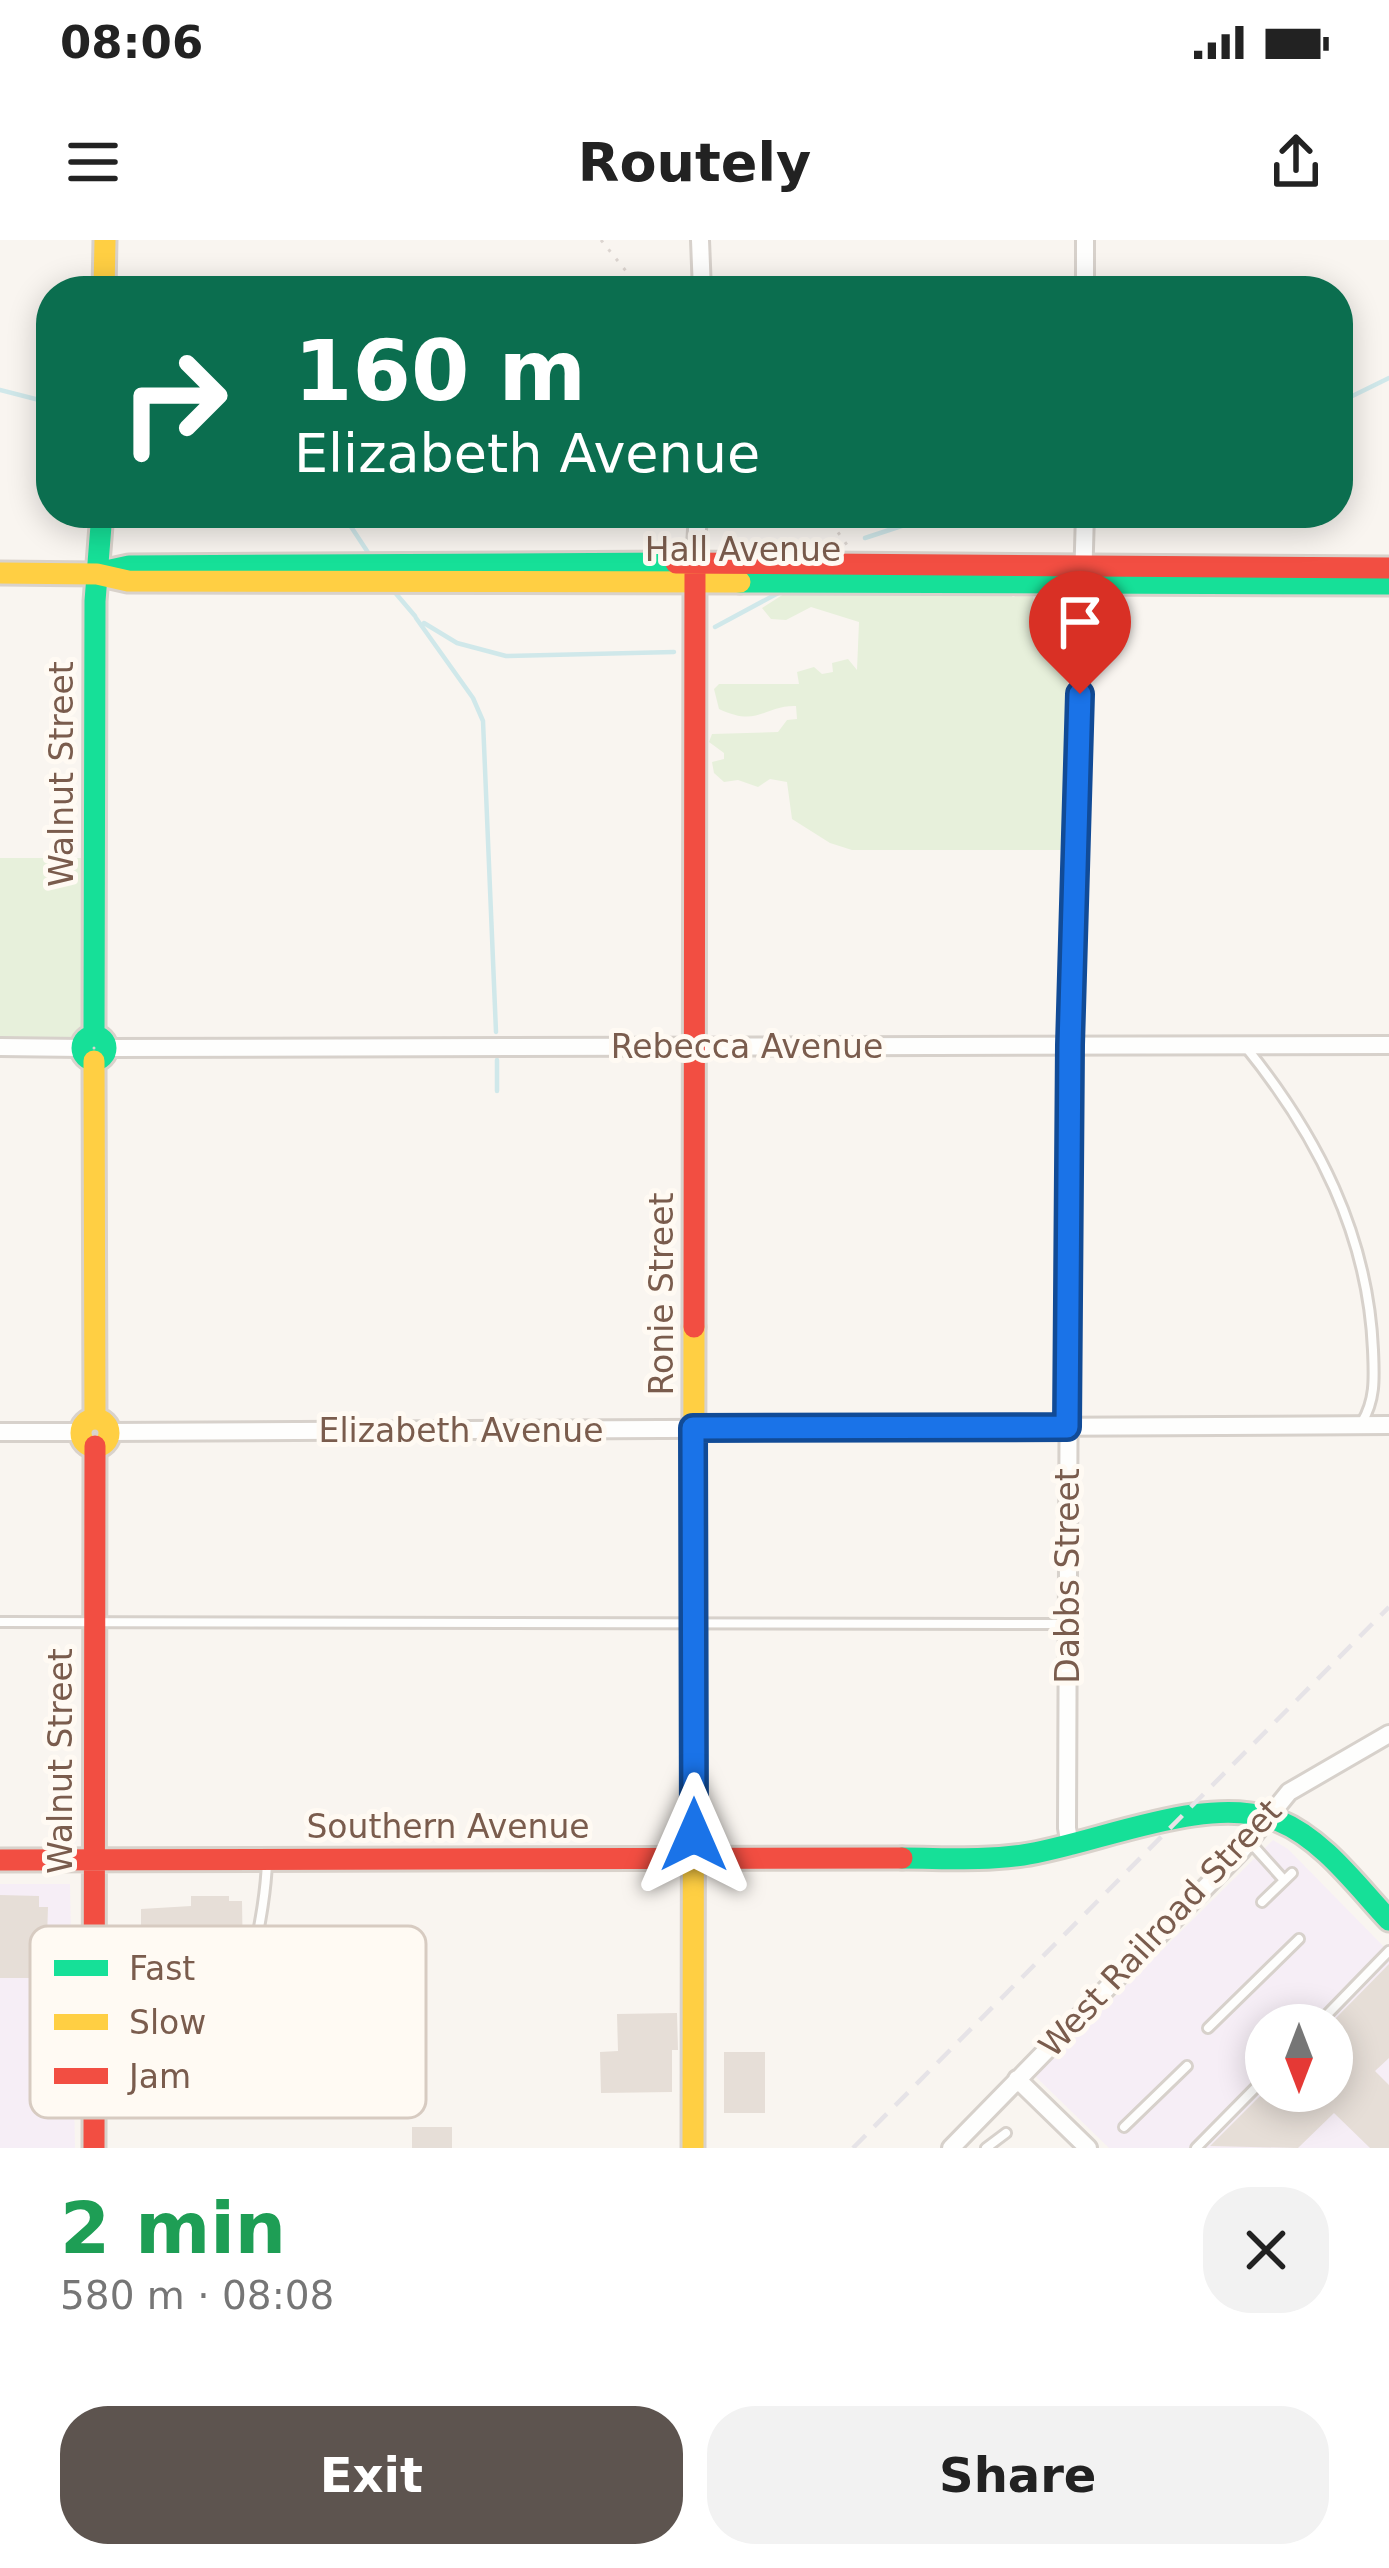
<!DOCTYPE html>
<html lang="en">
<head>
<meta charset="utf-8">
<style>
	:root { --surface:#fff; --page:#f2f2f2; --text:#222; --muted:#767676; --accent:#5d544f }
	body { margin:0; font-family:"DejaVu Sans",sans-serif; background:var(--page); color:var(--text); height:100vh; display:flex; flex-direction:column; font-size:45px; white-space:nowrap }
	* { box-sizing:border-box; margin:0 }
	p { font-size:39px; color:var(--muted) }
	.icon { flex:none; width:66px; height:66px; fill:none; stroke:currentColor; stroke-width:2; stroke-linecap:round; stroke-linejoin:round }
	.map { position:relative; height:1908px; overflow:hidden }
	.side { display:flex; flex-direction:column; background:var(--surface); flex:1 }
	.side>* { flex:none }
	.hud { position:absolute; left:36px; top:36px; width:1317px; height:252px; border-radius:48px; box-shadow:0 6px 30px #0003; background:#0b6e4f; color:#fff; overflow:hidden }
	.needle { width:78px; rotate:180deg }
	.controls { position:absolute; left:1245px; top:1764px; display:grid; gap:24px }
	.controls a { display:grid; place-items:center; width:108px; height:108px; border-radius:50%; background:var(--surface); box-shadow:0 6px 30px #0003; font-size:60px }
	.pin { position:absolute; display:grid; place-items:center; width:102px; height:102px; color:#fff; margin:-123px -51px; border-radius:50% 50% 50% 0; rotate:-45deg; box-shadow:0 0 12px #0007 }
	.pin .icon { rotate:45deg }
	.me { position:absolute; width:132px; margin:-66px; rotate:0deg; stroke-linejoin:round; filter:drop-shadow(0 0 9px #0008) }
	.turn { display:flex; align-items:center; gap:42px; height:252px; padding:0 60px; font-size:54px }
	.turn .icon { width:156px; height:156px; stroke-width:2.5 }
	.turn b { display:block; font-size:84px; line-height:102px }
	.round { display:grid; place-items:center; flex:none; width:126px; height:126px; border-radius:48px; background:var(--page) }
	.headline { display:flex; align-items:center; justify-content:space-between; height:204px; padding:0 60px }
	h1 { font-size:72px; font-weight:700; line-height:90px; color:#1e9e55 }
	.cta { display:flex; gap:24px; margin-top:auto; padding:24px 60px }
	.cta a { flex:1; height:138px; border-radius:48px; background:var(--accent); color:#fff; font-size:48px; font-weight:700; line-height:138px; text-align:center }
	.cta a+a { background:var(--page); color:var(--text) }
	.status { display:flex; justify-content:space-between; align-items:center; height:84px; padding:0 60px; background:var(--surface); direction:ltr }
	.status svg { height:33px; fill:currentColor }
	header { display:flex; justify-content:space-between; align-items:center; height:156px; padding:0 60px; background:var(--surface); font-size:54px; font-weight:700 }
	.map>svg:first-child { display:block }
	.education { fill:#f6eef6; fill-rule:evenodd }
	.green { fill:#e7f0db }
	.lines { fill:none; stroke-linecap:round; stroke-linejoin:round }
	.stream { stroke:#d0e8ea; stroke-width:4.5 }
	.building { fill:#e6ded7 }
	.lane-casing { stroke:#d7d1cb; stroke-width:14 }
	.street-casing { stroke:#d7d1cb; stroke-width:22 }
	.fast-casing { stroke:#d9d2cb; stroke-width:27 }
	.slow-casing { stroke:#d9d2cb; stroke-width:27 }
	.jam-casing { stroke:#d9d2cb; stroke-width:27 }
	.path { stroke:#dcd5d0; stroke-width:3; stroke-dasharray:3 9; stroke-linecap:butt }
	.lane { stroke:#fefefd; stroke-width:8 }
	.street { stroke:#fefefd; stroke-width:16 }
	.fast { stroke:#16e098; stroke-width:21 }
	.slow { stroke:#ffcf43; stroke-width:21 }
	.jam { stroke:#f24e42; stroke-width:21 }
	.rail { stroke:#e6e3e7; stroke-width:4.5; stroke-dasharray:18 12; stroke-linecap:butt }
	.route-casing { stroke:#114b97; stroke-width:30 }
	.route { stroke:#1a73e8; stroke-width:21 }
	.labels { text-anchor:middle; dominant-baseline:central; stroke-width:10; stroke-linejoin:round; paint-order:stroke }
	.street-label { font-size:33px; fill:#7a5c4d; stroke:#fffaf3 }
	.key { fill:#fffaf3; stroke:#d7cbc1; stroke-width:3 }
	.key-label { font-size:33px; fill:#7a5c4d }
</style>
</head>
<body>
<div class="status"><b>08:06</b><svg viewBox="0 0 49 12"><path d="M0 12V9h3v3zM5 12V6h3v6zM10 12V3h3v9zM15 12V0h3v12zM26 1h20v11H26zM47 4h2v5h-2z"/></svg></div>
<header><svg class="icon" aria-label="menu" viewBox="0 0 24 24"><path d="M4 6h16M4 12h16M4 18h16"/></svg>Routely<svg class="icon" aria-label="share" viewBox="0 0 24 24"><path d="M12 15V3M7 8l5-5 5 5M5 13v7h14v-7"/></svg></header>
<div class="map">
<svg width="1389" height="1908" viewBox="0 0 1389 1908">
	<rect width="100%" height="100%" fill="#f9f5f0"/>
	<path class="education" d="M1273 1600 1288 1609 1389 1712V1908H1109L1035 1836ZM1266 1785H1332V1851H1266Z
		M0 1644H70L75 1908H0Z"/>
	<path class="green" d="M798 345 1003 348 1013 357 1032 349 1035 370 1043 376 1049 369 1051 356 1061 346 1069 351 1065 610H852L830 603 792 579 787 542 770 539 758 547 738 540 724 542 714 533 712 522 724 519V513L709 502 712 494 778 492 787 480 797 479 796 466C764 465 759 488 719 469L714 449 719 444H799L797 432 814 427 822 434 833 432 832 423 848 419 857 430 859 382 811 367 786 380 771 379 762 368Z
		M0 618H93L90 797 84 801 0 807Z"/>
	<g class="lines">
		<path class="stream" d="M0 150 51 163
			M1338 163 1389 138
			M342 273 369 314
			M865 298 941 273
			M392 349 415 376
			M416 378 473 458 483 481 496 792
			M424 383 457 403 506 416 674 412
			M715 387 782 351
			M497 820V851"/>
	</g>
	<path class="building" d="M0 1655 39 1656V1667H48L47 1697 62 1698V1715H37V1738H0Z
		M191 1656H229V1661H242L243 1725 223 1726 224 1770H219V1783L158 1785 156 1720H141V1669L191 1666Z
		M1389 1724V1818L1375 1831 1389 1845V1908H1370L1334 1873 1298 1908 1210 1906 1265 1851H1332V1782Z
		M677 1773 678 1810H672V1852L601 1853 600 1812 618 1811 617 1774Z
		M724 1812H765V1873H724Z
		M412 1887H452V1908H412Z"/>
	<g class="lines">
		<g class="lane-casing">
			<path id="lane" d="M1245 806C1317 895 1368 994 1373 1110 1374 1136 1376 1159 1362 1182
				M0 1382 1066 1384
				M1249 1601 1284 1640
				M1262 1662 1292 1633
				M1317 1785 1389 1711
				M1208 1788 1299 1699
				M243 1805C243 1742 265 1684 267 1621
				M1124 1887 1187 1826
				M986 1908 1006 1893
				M1196 1908 1266 1837"/>
		</g>
		<g class="street-casing">
			<path id="street" d="M700 0 702 51
				M1085 0V51
				M695 323 698 273
				M0 807 81 808
				M106 808 1389 805
				M0 1192H81
				M109 1192 1389 1185
				M1070 1607 1067 1588 1070 805 1085 273
				M1017 1839 1088 1908
				M951 1908 1241 1611 1289 1552 1389 1494"/>
		</g>
		<g class="fast-casing">
			<path id="fast" d="M106 331 129 326 676 323
				M740 342 1389 344
				M82 808a12 12 0 1 1 24 0a12 12 0 1 1-24 0Z
				M94 796 95 361 102 273
				M902 1618C943 1618 983 1621 1023 1615 1097 1604 1207 1552 1279 1581 1323 1599 1357 1646 1389 1680"/>
		</g>
		<g class="slow-casing">
			<path id="slow" d="M104 51 105 0
				M0 333 97 334 128 341 740 342
				M94 821 95 1179
				M81 1193a14 14 0 1 1 28 0a14 14 0 1 1-28 0Z
				M693 1908 694 1087"/>
		</g>
		<g class="jam-casing">
			<path id="jam" d="M676 323 1389 328
				M694 1087 695 323
				M0 1620 902 1618
				M94 1908 95 1206"/>
		</g>
		<path class="path" d="M601 0 642 51
			M824 273 847 305"/>
		<use href="#lane" class="lane"/>
		<use href="#street" class="street"/>
		<use href="#fast" class="fast"/>
		<use href="#slow" class="slow"/>
		<use href="#jam" class="jam"/>
		<path class="rail" d="M853 1908 1389 1367"/>
	</g>
	<g class="lines">
		<g class="route-casing">
			<path id="route" d="M694 1595 693 1188 1067 1187 1070 805 1080 454"/>
		</g>
		<use href="#route" class="route"/>
	</g>
	<g class="labels">
		<g class="street-label">
			<text x="743" y="309">Hall Avenue</text>
			<text transform="translate(61 534) rotate(-90)">Walnut Street</text>
			<text x="747" y="806">Rebecca Avenue</text>
			<text transform="translate(661 1054) rotate(-90)">Ronie Street</text>
			<text x="461" y="1190">Elizabeth Avenue</text>
			<text transform="translate(1067 1336) rotate(-90)">Dabbs Street</text>
			<text transform="translate(60 1521) rotate(-90)">Walnut Street</text>
			<text x="448" y="1586">Southern Avenue</text>
			<text transform="translate(1160 1688) rotate(-47)">West Railroad Street</text>
		</g>
	</g>
	<rect x="30" y="1686" width="396" height="192" rx="18" class="key"/>
	<rect x="54" y="1720" width="54" height="16" fill="#16e098"/>
	<rect x="54" y="1774" width="54" height="16" fill="#ffcf43"/>
	<rect x="54" y="1828" width="54" height="16" fill="#f24e42"/>
	<g class="key-label">
		<text x="129" y="1740">Fast</text>
		<text x="129" y="1794">Slow</text>
		<text x="129" y="1848">Jam</text>
	</g>
</svg>
<div class="controls">
<a><svg class="needle" viewBox="-14 -14 28 28"><path d="M0-13l5 13h-10z" fill="#e53935"/><path d="M0 13l5-13h-10z" fill="#767676"/></svg></a>
</div>
<div class="pin" style="left:1080px;top:454px;background:#d93025"><svg class="icon" aria-label="arrive" viewBox="0 0 24 24"><path d="M6 21V4h12l-3 4 3 4H6"/></svg></div>
<svg class="me" style="left:694px;top:1595px" viewBox="-20 -20 40 40"><path d="M0-17L14 15 0 8-14 15z" fill="#1a73e8" stroke="#fff" stroke-width="4"/></svg>
<div class="hud">
<div class="turn"><svg class="icon" aria-label="right" viewBox="0 0 24 24"><path d="M7 20v-9h11M14 6l5 5-5 5"/></svg><div><b>160 m</b>Elizabeth Avenue</div></div>
</div>
</div>
<section class="side">
<div class="headline"><div><h1>2 min</h1><p>580 m · 08:08</p></div><a class="round"><svg class="icon" aria-label="close" viewBox="0 0 24 24"><path d="M6 6l12 12M18 6L6 18"/></svg></a></div>
<div class="cta"><a>Exit</a><a>Share</a></div>
</section>
</body>
</html>
